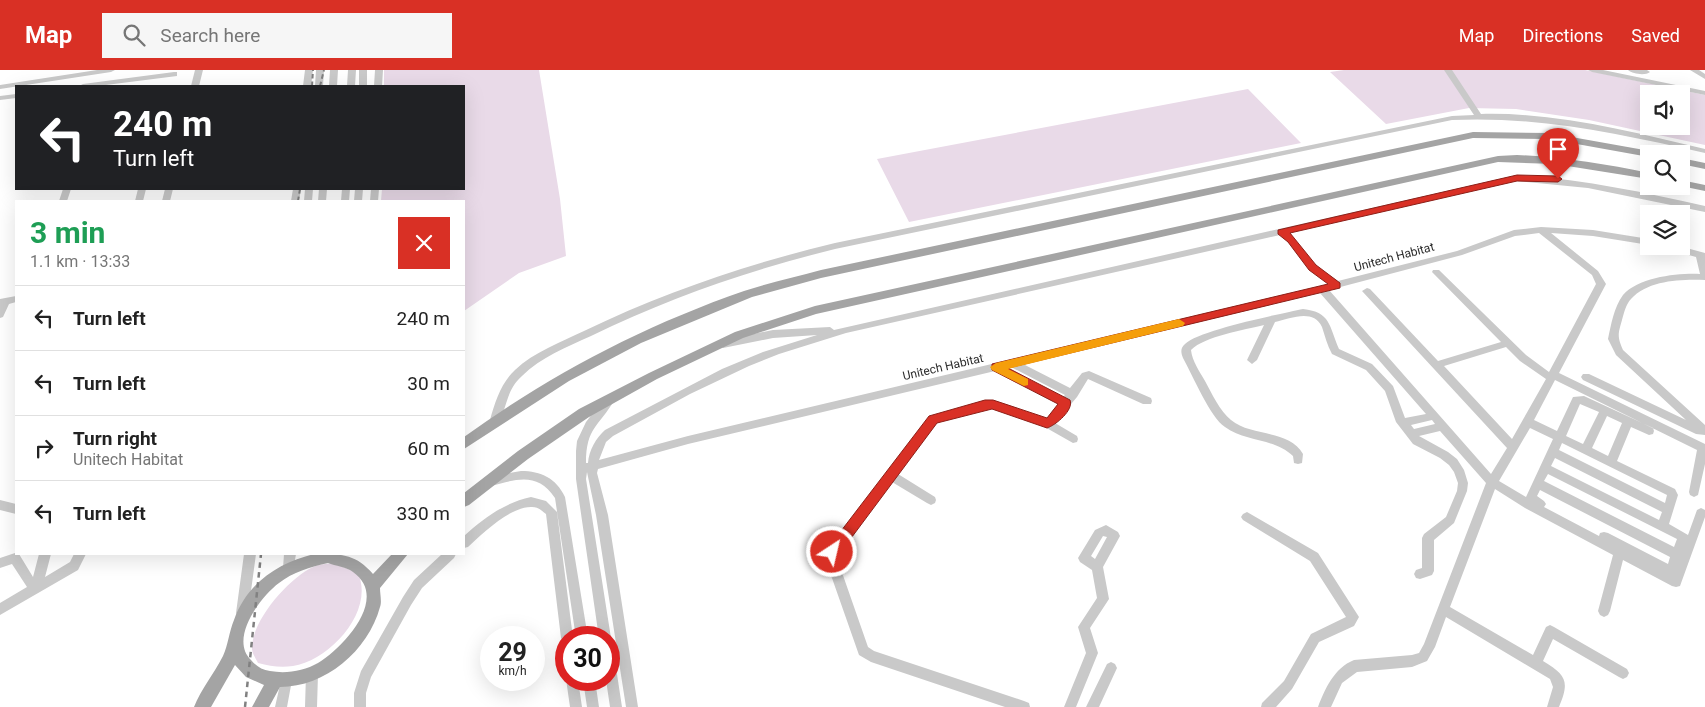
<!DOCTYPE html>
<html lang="en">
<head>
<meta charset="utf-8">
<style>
	:root { --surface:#fff; --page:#f6f6f6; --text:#222; --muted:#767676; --line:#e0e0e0; --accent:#d93025 }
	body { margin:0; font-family:Roboto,sans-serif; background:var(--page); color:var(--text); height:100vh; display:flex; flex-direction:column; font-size:19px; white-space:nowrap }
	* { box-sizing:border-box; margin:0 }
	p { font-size:16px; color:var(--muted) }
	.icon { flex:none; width:28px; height:28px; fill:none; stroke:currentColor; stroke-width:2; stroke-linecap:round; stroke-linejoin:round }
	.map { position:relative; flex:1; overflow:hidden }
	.side { position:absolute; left:15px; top:130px; width:450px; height:355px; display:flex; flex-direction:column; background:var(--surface); border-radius:0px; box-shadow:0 5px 20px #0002 }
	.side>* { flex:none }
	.top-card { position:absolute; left:15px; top:15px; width:450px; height:105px; border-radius:0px; box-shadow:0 5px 20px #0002; background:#202124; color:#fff; overflow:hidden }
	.fabs { position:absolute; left:1640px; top:15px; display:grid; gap:10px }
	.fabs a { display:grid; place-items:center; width:50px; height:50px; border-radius:0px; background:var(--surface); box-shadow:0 5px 20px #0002; font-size:25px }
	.speed { position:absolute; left:480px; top:556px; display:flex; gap:10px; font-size:25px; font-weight:700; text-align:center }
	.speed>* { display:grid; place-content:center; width:65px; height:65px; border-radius:50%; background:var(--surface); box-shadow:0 5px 20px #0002; line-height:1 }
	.speed small { font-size:12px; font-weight:400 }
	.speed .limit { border:8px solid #d22; background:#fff; color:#111 }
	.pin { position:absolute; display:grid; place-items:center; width:42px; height:42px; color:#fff; margin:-51px -21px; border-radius:50% 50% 50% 0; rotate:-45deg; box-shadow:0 0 5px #0007 }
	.pin .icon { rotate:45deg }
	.me { position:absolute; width:55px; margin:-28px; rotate:35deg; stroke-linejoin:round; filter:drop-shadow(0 0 4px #0008) }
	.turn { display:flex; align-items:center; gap:18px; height:105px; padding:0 15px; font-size:22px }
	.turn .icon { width:65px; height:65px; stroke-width:2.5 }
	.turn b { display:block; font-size:35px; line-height:42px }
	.round { display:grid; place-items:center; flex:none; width:52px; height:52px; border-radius:0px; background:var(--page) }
	.overview { display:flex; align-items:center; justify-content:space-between; height:85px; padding:0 15px }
	h1 { font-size:30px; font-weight:700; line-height:38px; color:#1e9e55 }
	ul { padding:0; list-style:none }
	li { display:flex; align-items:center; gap:15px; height:65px; padding:0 15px; border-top:1px solid var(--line) }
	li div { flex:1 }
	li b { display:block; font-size:19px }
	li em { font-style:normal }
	header { display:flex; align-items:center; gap:30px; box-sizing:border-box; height:70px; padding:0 25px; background:var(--accent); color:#fff }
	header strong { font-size:24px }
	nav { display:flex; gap:28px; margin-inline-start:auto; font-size:18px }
	.search { width:350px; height:45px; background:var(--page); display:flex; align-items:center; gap:12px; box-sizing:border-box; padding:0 18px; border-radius:0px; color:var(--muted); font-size:19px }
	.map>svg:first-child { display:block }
	.green { fill:#e9dae8; fill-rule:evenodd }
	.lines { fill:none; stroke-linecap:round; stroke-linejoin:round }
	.minor { fill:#c9c9c9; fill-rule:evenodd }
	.major { fill:#a4a4a4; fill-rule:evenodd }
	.rail-far1 { stroke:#818181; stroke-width:2; stroke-dasharray:4.5 3; stroke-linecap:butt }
	.rail { stroke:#818181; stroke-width:2.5; stroke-dasharray:5.5 4.5; stroke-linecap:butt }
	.route { fill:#d93025; stroke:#8d1f18 }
	.slow { fill:#f59e0b }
	.labels { text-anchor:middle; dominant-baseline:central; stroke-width:5; stroke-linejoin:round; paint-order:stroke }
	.street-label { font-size:12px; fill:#2c2c2c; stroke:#fff }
</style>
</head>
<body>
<header>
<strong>Map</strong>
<div class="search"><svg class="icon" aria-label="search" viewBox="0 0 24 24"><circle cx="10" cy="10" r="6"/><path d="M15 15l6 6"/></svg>Search here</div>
<nav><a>Map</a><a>Directions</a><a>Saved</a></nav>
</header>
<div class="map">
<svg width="1705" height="637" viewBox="0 0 1705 637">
	<rect width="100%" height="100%" fill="#fff"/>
	<path class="green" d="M384 0H539L560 129 566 186 519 203 464 241V131H381L382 119H464V16H384Z
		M1344 0H1585L1705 25V75L1589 50 1516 39 1469 38 1386 54 1330 2ZM1649 24H1681V56H1649Z
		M1248 19 1301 73 909 152 877 89Z
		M333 493 358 503C375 541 330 590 293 596 280 598 270 596 258 593 256 589 252 583 252 579 251 551 289 508 313 497 319 494 327 494 333 493Z"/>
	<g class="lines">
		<path class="minor" d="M97 0H115L111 2 0 19V15Z
			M195 0H203L199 16H191Z
			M305 0H313L311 16H303Z
			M316 0H324L323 16H315Z
			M330 0H338L337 16H329Z
			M348 0H356L355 16H347Z
			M359 0H367V16H359Z
			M375 0H383L382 16H374Z
			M1444 0H1452L1481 44C1557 42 1632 62 1705 79V83C1619 64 1541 46 1452 50L835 179C750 200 669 228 591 266 567 277 541 287 522 306 507 319 507 336 499 353H491L490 350C495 332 501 313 515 300 534 282 561 272 584 261 665 222 748 194 835 173L1452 46 1474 45Z
			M1588 0H1603L1705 21V25L1592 2Z
			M1628 0H1647L1650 2C1645 6 1633 4 1628 0Z
			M1690 0H1699L1705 4V9Z
			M174 2H177V6L98 16H79L83 14Z
			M16 24V28L0 30V26Z
			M1517 105C1581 109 1643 122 1705 136V142L1588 118 1517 111 1288 163 1316 196 1338 211 1457 181 1514 160 1541 157 1593 160 1649 169V175L1593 166 1551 163 1598 201 1606 214 1559 303 1705 374V394L1698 425 1694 427 1690 425 1689 422 1697 380 1555 310 1534 350 1557 361 1573 327 1584 326 1653 358 1654 361 1653 364 1649 365 1631 357 1617 391 1675 419 1678 425 1669 454 1688 465 1697 440 1701 438 1705 440V447L1680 516 1676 517 1672 516 1623 490 1610 541 1608 545 1604 547 1600 545 1598 541 1613 485 1525 438 1495 419 1450 537 1533 585 1546 557 1550 555 1554 557 1627 599 1629 603 1627 607 1623 609 1619 607 1553 569 1543 591C1566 605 1570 611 1559 637H1547L1553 617 1550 609 1446 547 1435 577 1427 591 1412 597 1357 602 1342 613 1331 637H1318C1325 619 1334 598 1354 590L1412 585 1419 583 1424 574 1486 413 1440 361 1419 366 1448 382 1457 389 1464 400 1468 413 1467 421 1454 453 1434 470V501L1432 505 1420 509 1416 508 1414 504 1416 500 1422 498V468L1424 464 1446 447 1457 421 1458 413 1454 402 1449 395 1440 388 1413 374 1396 352 1385 321 1366 300 1332 284C1327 275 1325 266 1322 257 1313 238 1290 249 1275 252L1257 290 1252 294 1247 290 1264 255C1244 260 1205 266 1191 280 1192 291 1200 302 1205 311 1212 324 1220 341 1231 350 1251 367 1289 359 1303 384L1302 393 1298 394 1294 393 1293 386C1274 368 1246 372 1225 357 1210 347 1193 306 1183 288 1181 283 1180 278 1185 274 1199 260 1280 244 1303 239 1331 242 1329 256 1339 279L1372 294 1393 316 1405 348 1426 344 1320 223 1023 294 1070 318 1082 303 1089 301 1151 328 1152 331 1151 334H1143L1088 309 1077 327 1055 353 1077 366 1078 369 1077 372 1073 373 1043 356 993 338H985L937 353 898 404 935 427 936 430 935 433 931 435 927 433 892 412 838 483V491L868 577 874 581 1024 631 1029 633 1030 637H1005L871 592 859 585 826 491V482L929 347 985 330H993L1046 349 1058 334 995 301 688 374 598 399 597 403 608 445 638 637H626L596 445 587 402 586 409 611 568 609 572V568H599L576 409V381L577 371 586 352 606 326H614L615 329C599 357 586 357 586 393H588C589 380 596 368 605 360L722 299 763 282 817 265 773 268 723 278 718 274 723 270 773 260 830 257 834 260ZM1539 163 1592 205 1596 214 1549 302 1526 285 1439 200H1433L1432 202 1501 272 1438 291 1370 219 1367 218 1362 221 1507 378 1491 404 1329 220 1462 185 1515 166ZM1280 165 1288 172 1310 200 1329 214 688 366 599 390 606 372 613 366 690 324 749 296 779 284 846 263ZM1506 277 1520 291 1546 309 1512 369 1444 296ZM1011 297 1065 325 1063 327 1006 298ZM1580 334 1599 342 1583 374 1566 366ZM1607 346 1622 353 1608 386 1592 378ZM1432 350 1435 354 1414 359 1411 355ZM1530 358 1553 369 1526 427 1499 411ZM1562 373 1667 425 1665 433 1559 380ZM1555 388 1662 442 1659 450 1551 396ZM1548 404 1677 469 1674 477 1544 411ZM1540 420 1670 487 1668 494 1608 463 1604 462 1600 463 1599 466 1544 437 1546 434 1544 431 1537 426Z
			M63 119H71L67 131H59Z
			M138 119H146L143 131H135Z
			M165 119H173L170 131H162Z
			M293 119H301L299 131H291Z
			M305 119H313L312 131H304Z
			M319 119H327L326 131H318Z
			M342 119H350L349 131H341Z
			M355 119H363L362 131H354Z
			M371 119H379L378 131H370Z
			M1662 176H1679L1705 183V210C1682 209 1648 210 1631 229 1626 234 1624 243 1622 250 1618 264 1617 266 1623 280L1705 355V365L1696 364 1583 310 1581 307 1583 304H1589L1686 350 1616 285 1608 269C1611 255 1614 237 1623 225 1639 207 1678 203 1700 204L1696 187 1663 178Z
			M16 226V232L9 234 3 247 0 248V229Z
			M521 401C541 401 556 408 565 427L588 568H576L555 428C538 402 517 409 491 416L487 414 486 411 487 408 491 406Z
			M531 427 546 431 557 442 573 568H566V573L563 572 561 568 546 444C541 440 538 437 532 437 511 436 483 463 468 477L464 478V466C484 448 504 433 531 427Z
			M0 430 16 434V444L0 440Z
			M1247 442 1318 483 1359 547 1354 556 1319 572 1292 619 1276 637H1261L1262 633 1284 611 1311 564 1346 547 1310 491 1243 450 1241 447 1243 444Z
			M1106 455 1118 462 1120 466 1103 497 1109 529 1090 558 1098 583 1076 637H1064L1086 583 1078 557 1097 528 1092 500 1080 492 1078 488 1095 460ZM1103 466 1107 467 1095 489 1091 486Z
			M15 483 19 484 33 507 39 484H51L45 507 70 492 74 484H86L78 500 0 545V533L27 517 12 494 0 498V488Z
			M244 484H256L248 543 246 547 242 549 238 547 236 543Z
			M284 484H296L293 502 289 503 285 502 283 498Z
			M442 484H456L454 488 422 518 411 535 371 607 366 623V637H354V623L361 601 403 527 414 510Z
			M609 585 613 587 615 591 622 637H610L606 610H609Z
			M1111 592 1115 594 1117 598 1099 637H1086L1107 594Z
			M312 598 316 600 318 604 317 637H305L306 604 308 600Z
			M286 604 290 606 292 610 287 637H275L282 606Z
			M566 609 578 610 582 637H570Z
			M583 610H595L599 637H587Z"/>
		<path class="major" d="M1473 62 1549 63 1650 81 1655 84H1649V87L1549 69 1473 68 821 208 752 227 641 273 569 311 464 379V367C550 305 643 256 744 221 769 213 795 207 821 200Z
			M1517 85C1562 87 1605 94 1649 103V109L1555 94 1498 92 816 244 743 268 657 309 589 347 528 389 469 435 464 437V423L518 381 579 339 649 303 735 262 815 236 1498 86Z
			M1681 88 1705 93V99L1681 94Z
			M1681 110 1705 115V121L1681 116Z
			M314 484C340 484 355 483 373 504L392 484H408L380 518C380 524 382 532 380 537 368 581 325 617 280 617L269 637H252L264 615 246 607 235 595 211 637H194C201 619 214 604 223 586 228 575 229 562 234 550 247 513 278 493 314 484ZM328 493C335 496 347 497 353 502 390 528 343 578 318 593 304 601 286 604 270 601 262 600 256 596 251 590 229 569 260 527 279 513 293 502 310 497 328 493Z"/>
		<path class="rail-far1" d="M312 16 313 0
			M320 16 324 0
			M298 131 300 119"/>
		<path class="rail" d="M245 637 261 484"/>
	</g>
	<path class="route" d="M1517 105 1558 106 1562 109 1558 112 1517 111 1290 163 1316 195 1340 213V218L1008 298 1070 330C1074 340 1056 355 1047 358L992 339 937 353 837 487H828L826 482 828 478 929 346 985 330H993L1047 348 1058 334 992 300V294L1328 214 1309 200 1288 172 1278 164V160Z"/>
	<path class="slow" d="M1179 249 1185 253 1183 256 1008 299 1028 309V315L1024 316 992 300 990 297 996 293Z"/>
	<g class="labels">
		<g class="street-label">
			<text transform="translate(1394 187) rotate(-15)">Unitech Habitat</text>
			<text transform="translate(943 297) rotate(-13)">Unitech Habitat</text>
		</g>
	</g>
</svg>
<div class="fabs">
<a><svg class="icon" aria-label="sound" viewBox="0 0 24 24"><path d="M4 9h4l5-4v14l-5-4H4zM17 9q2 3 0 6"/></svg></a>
<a><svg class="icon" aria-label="search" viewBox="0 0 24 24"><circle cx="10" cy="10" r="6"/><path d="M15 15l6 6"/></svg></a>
<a><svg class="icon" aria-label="layers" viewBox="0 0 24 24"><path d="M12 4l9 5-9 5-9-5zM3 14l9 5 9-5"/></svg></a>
</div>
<div class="speed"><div>29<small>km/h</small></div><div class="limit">30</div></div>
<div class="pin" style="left:1558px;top:109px;background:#d93025"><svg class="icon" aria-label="arrive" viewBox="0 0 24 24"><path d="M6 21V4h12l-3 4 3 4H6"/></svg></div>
<svg class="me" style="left:832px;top:482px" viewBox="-20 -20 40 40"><circle r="17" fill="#d93025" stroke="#fff" stroke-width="3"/><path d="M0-11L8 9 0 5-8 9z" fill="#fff"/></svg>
<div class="top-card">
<div class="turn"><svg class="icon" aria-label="left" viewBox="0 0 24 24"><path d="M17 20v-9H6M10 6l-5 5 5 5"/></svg><div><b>240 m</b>Turn left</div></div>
</div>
<section class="side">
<div class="overview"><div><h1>3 min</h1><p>1.1 km · 13:33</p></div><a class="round" style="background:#d93025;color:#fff"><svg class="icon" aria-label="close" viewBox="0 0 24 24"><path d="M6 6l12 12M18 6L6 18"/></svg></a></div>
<ul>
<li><svg class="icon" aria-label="left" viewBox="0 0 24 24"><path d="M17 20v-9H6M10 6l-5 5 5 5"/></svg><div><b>Turn left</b></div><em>240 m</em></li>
<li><svg class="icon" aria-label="left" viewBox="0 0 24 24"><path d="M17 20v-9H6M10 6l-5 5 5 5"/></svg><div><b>Turn left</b></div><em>30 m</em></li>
<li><svg class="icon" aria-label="right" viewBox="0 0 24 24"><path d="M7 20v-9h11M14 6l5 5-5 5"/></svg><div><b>Turn right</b><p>Unitech Habitat</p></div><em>60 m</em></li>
<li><svg class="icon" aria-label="left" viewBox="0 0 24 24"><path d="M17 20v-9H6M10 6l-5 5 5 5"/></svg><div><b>Turn left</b></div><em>330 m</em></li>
</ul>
</section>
</div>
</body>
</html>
